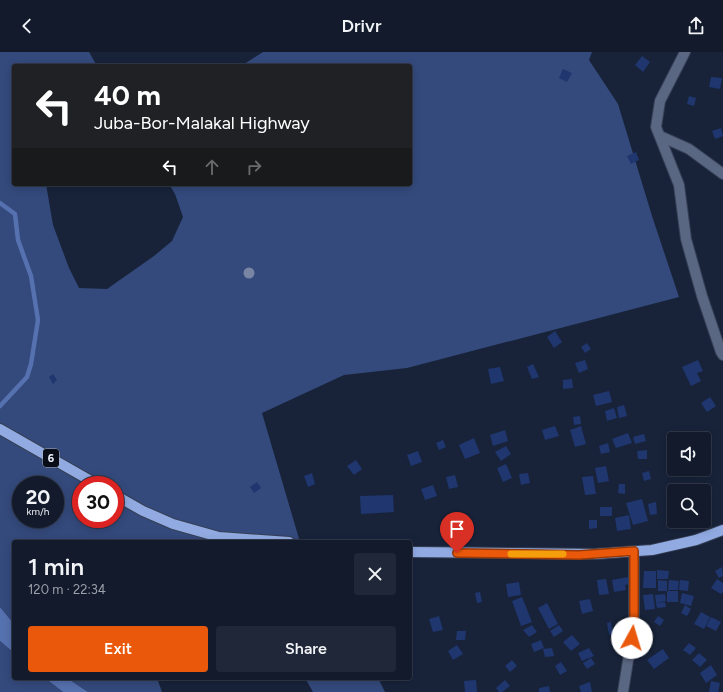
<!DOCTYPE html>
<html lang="en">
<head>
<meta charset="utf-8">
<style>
	:root { --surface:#121a2c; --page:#1f2738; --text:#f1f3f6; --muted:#9ca1a9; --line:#313848; --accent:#ea580c }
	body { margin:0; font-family:Figtree,sans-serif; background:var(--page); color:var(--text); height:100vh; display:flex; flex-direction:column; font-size:15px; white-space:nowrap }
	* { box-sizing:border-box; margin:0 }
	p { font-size:13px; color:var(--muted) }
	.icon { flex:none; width:22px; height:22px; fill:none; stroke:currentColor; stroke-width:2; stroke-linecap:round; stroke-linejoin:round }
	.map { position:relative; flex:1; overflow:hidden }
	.sheet { position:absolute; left:12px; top:488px; width:400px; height:140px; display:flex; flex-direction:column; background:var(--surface); border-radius:4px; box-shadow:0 2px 10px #0003,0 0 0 1px var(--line) }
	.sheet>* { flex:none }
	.guide { position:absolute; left:12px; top:12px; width:400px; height:122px; border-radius:4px; box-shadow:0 2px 10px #0003,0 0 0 1px var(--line); background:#202124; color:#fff; overflow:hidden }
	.tools { position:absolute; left:667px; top:380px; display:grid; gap:8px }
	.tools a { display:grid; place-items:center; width:44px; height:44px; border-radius:4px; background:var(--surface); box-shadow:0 2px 10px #0003,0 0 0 1px var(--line); font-size:20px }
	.speed { position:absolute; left:12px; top:424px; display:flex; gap:8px; font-size:20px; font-weight:700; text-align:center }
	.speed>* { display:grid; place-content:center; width:52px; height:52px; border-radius:50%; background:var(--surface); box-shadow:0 2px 10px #0003,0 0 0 1px var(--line); line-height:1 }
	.speed small { font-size:10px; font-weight:400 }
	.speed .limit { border:6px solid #d22; background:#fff; color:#111 }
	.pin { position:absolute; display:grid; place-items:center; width:34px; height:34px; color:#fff; margin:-41px -17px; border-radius:50% 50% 50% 0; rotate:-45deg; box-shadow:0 0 4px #0007 }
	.pin .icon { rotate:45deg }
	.me { position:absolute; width:44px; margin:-22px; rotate:6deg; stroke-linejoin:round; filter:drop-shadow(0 0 3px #0008) }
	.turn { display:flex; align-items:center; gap:14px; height:84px; padding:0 16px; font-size:18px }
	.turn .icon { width:52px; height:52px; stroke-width:2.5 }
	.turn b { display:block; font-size:28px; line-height:34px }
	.lanes { display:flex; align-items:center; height:38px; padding:0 16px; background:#0003; justify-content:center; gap:20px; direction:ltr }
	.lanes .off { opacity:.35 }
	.round { display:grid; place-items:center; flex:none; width:42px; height:42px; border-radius:4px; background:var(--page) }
	.summary { display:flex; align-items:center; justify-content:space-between; height:68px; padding:0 16px }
	h1 { font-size:24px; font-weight:600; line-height:30px }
	.cta { display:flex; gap:8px; margin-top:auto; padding:8px 16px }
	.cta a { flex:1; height:46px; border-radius:4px; background:var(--accent); color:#fff; font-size:16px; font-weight:600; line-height:46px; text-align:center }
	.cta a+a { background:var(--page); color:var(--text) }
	header { display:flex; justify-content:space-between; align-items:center; height:52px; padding:0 16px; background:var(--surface); font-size:18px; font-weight:600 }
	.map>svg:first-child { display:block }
	.green { fill:#344a7c; fill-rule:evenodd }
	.water { fill:#5671af }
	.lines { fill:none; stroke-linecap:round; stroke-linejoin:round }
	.stream { stroke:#5671af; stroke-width:4.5 }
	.building { fill:#1f366e }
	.minor-casing { stroke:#364056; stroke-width:12 }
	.major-casing { stroke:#364056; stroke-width:12 }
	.minor { stroke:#5a6782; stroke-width:10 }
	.major { stroke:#91abe2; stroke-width:10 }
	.tree { fill:#7886a4 }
	.route-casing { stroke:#983908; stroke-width:10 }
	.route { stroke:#ea580c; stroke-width:7 }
	.slow { stroke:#f59e0b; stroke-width:7 }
	.labels { text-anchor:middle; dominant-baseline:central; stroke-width:4; stroke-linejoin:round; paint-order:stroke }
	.shield { fill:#080d17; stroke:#aaafb9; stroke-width:1 }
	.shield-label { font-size:11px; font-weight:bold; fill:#f0f5ff }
</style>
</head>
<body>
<header><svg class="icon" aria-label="back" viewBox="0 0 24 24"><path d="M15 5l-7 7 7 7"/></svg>Drivr<svg class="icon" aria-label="share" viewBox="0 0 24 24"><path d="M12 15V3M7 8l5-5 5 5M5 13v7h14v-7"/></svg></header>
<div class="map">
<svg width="723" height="640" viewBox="0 0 723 640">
	<rect width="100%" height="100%" fill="#18233a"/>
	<path class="green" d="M0 0H89L97 14H14V132H46L53 173 69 216 79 236 107 237 154 204 172 189 183 165 175 142 169 132H410V14H241L263 0H592L589 8 618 52 652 164 679 245 407 316 344 323 262 361 300 490H14V572L0 555ZM21 433H55V467H21ZM81 433H115V467H81Z
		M0 589 14 601V626H45L63 640H0Z
		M67 626H157L162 640H88Z
		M305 626H378L385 640H313Z"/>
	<path class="water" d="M0 555 14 572V601L0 589Z
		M45 626H67L88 640H63Z"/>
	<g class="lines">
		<path class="stream" d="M0 151 15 162 18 188 31 224 38 268 31 312 27 325 0 354"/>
	</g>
	<path class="building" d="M642 4 650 10 643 20 635 13Z
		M563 17 572 21 567 30 559 26Z
		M711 25 722 26 720 37 709 35Z
		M689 44 696 46 694 54 687 52Z
		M721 76 723 84 715 87 712 79Z
		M636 100 639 108 631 112 627 104Z
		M555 279 562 290 554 296 547 285Z
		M587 291 591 297 585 301 581 295Z
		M585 308 588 317 579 321 575 311Z
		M698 308 703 319 697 321 701 329 691 334 682 315Z
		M533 312 539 325 532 327 527 315Z
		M500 315 504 329 491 332 488 317Z
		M53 322 57 328 53 332 49 325Z
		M572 327 573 336 563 337V328Z
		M609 339 612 350 596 354 593 343Z
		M710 345 716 354 707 360 701 351Z
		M624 353 627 364 619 366 617 355Z
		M614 356 617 366 607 369 605 359Z
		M580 364 581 372 574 373 573 365Z
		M555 374 559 384 545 388 542 378Z
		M581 374 586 392 575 395 570 378Z
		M505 378 508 389 493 394 490 383Z
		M628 381 632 391 616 396 612 387Z
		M644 382 646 389 635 392 633 385Z
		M474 386 480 401 465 407 459 393Z
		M443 388 446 395 439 398 436 391Z
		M608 391 610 400 601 402 599 394Z
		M506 394 511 402 501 409 495 400Z
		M647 398V407H638L637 399Z
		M418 399 422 410 411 414 407 403Z
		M356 408 362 417 354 423 347 414Z
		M506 412 512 426 503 430 497 416Z
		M606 414 609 429 598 431 595 416Z
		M649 419 651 427 644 429 642 421Z
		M312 421 315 432 308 435 304 424Z
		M528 421 530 431 521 433 519 422Z
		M455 423 458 435 449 437 446 425Z
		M593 424 596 442 585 443 582 425Z
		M257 430 261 436 254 441 250 435Z
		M619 432H625V442L618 441Z
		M433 433 437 444 425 448 421 437Z
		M393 443 394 460 361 462 360 444Z
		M642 447 648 469 633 473 626 451Z
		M656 450 657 462 650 463 648 452Z
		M600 455H612V464H600Z
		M629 463 631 477 617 479 615 466Z
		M589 468H597V476L589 477Z
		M722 515 723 524 719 526 715 519Z
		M657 518 669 519 668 527H657Z
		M644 519H656V536H643Z
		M628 525 629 532 625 533 626 538 614 540 612 528Z
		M606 527 609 542 599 543 597 528Z
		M717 527 723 531V540L721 542 711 536Z
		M658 528 667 529V539H658Z
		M669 528 679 529 678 538H668Z
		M680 528 689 529 688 539 679 538Z
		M519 530 521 543 508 545 506 532Z
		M667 539H678V550H667Z
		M480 540 482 550 477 551 475 541Z
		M682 541 694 544 691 554 680 551Z
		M653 542 655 557 645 558 643 543Z
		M665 542 666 549 656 551 655 543Z
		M522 545 532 570 521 574 512 549Z
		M590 547 593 559 582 562 579 549Z
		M665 550 666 555 657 556 656 551Z
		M547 551 558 572 549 577 538 556Z
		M685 553 691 557 687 564 681 561Z
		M701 560 710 565 704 577 694 572Z
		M439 564 443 578 433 580 429 567Z
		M658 564 664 568 660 574 654 570Z
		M711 565 721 570 716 579 706 574Z
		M611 570 612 577 619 576 620 582 609 583 607 571Z
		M532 573 537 580 529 585 523 578Z
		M559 573 563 579 554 585 550 579Z
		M457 579H466L465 588H456Z
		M572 583 580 592 571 599 563 590Z
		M541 588 544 596 534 600 531 592Z
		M689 591 696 596 690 603 683 598Z
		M457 593 463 602 453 608 448 599Z
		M552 596 554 604 545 605 543 597Z
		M589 596 594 604 589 606 586 600 589 606 582 609 578 601Z
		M663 597 669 606 654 617 647 608Z
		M699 601 707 608 700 615 692 608Z
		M591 606 595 612 587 617 583 611Z
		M512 608 517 614 510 620 505 614Z
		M561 610 567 619 560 623 555 614Z
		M711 613 717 623 706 631 700 621Z
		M476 628 477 640H465L464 629Z
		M505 628 510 634 502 640H499L496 636Z
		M711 629 720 631 718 640H709Z
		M590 630 592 640H581L579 634Z
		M549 634 550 640H539V636Z"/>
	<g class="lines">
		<g class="minor-casing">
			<path id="minor" d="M685 0 660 49 656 75 679 133 686 187 702 244 721 300 723 303
				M660 84 689 97 723 122
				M623 640 634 571V499"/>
		</g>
		<g class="major-casing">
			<path id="major" d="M0 377 98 433
				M115 443 143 459 173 472 219 485 289 490
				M410 500 595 502 652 498 696 488 723 478"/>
		</g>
		<use href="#minor" class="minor"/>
		<use href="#major" class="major"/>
	</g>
	<circle class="tree" cx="249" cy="221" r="5.5"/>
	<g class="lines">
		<g class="route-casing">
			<path id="route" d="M457 501 579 503 634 499V571L632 586"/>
		</g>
		<use href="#route" class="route"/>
		<path class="slow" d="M511 502H563"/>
	</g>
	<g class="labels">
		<rect class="shield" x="43" y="397" width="16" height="18" rx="3"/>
		<g class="shield-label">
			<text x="51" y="406">6</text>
		</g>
	</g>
</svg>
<div class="tools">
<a><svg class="icon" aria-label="sound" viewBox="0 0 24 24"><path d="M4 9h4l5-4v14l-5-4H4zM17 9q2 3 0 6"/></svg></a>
<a><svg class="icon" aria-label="search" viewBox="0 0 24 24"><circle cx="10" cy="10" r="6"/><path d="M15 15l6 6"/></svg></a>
</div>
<div class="speed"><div>20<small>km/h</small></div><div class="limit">30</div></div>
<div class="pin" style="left:457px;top:501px;background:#d93025"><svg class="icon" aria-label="arrive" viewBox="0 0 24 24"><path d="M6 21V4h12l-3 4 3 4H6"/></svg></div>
<svg class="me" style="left:632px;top:586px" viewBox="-20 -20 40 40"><circle r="19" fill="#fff"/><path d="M0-13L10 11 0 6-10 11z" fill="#ea580c"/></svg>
<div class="guide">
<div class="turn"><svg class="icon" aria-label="left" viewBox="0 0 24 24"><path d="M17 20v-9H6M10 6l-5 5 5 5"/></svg><div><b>40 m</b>Juba-Bor-Malakal Highway</div></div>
<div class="lanes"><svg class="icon" aria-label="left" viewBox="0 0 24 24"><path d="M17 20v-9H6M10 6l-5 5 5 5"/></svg><svg class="icon off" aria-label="ahead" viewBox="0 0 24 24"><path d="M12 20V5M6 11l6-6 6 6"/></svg><svg class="icon off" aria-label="right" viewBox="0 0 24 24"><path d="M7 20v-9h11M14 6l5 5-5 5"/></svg></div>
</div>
<section class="sheet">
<div class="summary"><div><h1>1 min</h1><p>120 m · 22:34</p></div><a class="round"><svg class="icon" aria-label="close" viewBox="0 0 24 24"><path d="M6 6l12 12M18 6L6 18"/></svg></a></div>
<div class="cta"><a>Exit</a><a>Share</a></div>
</section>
</div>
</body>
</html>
